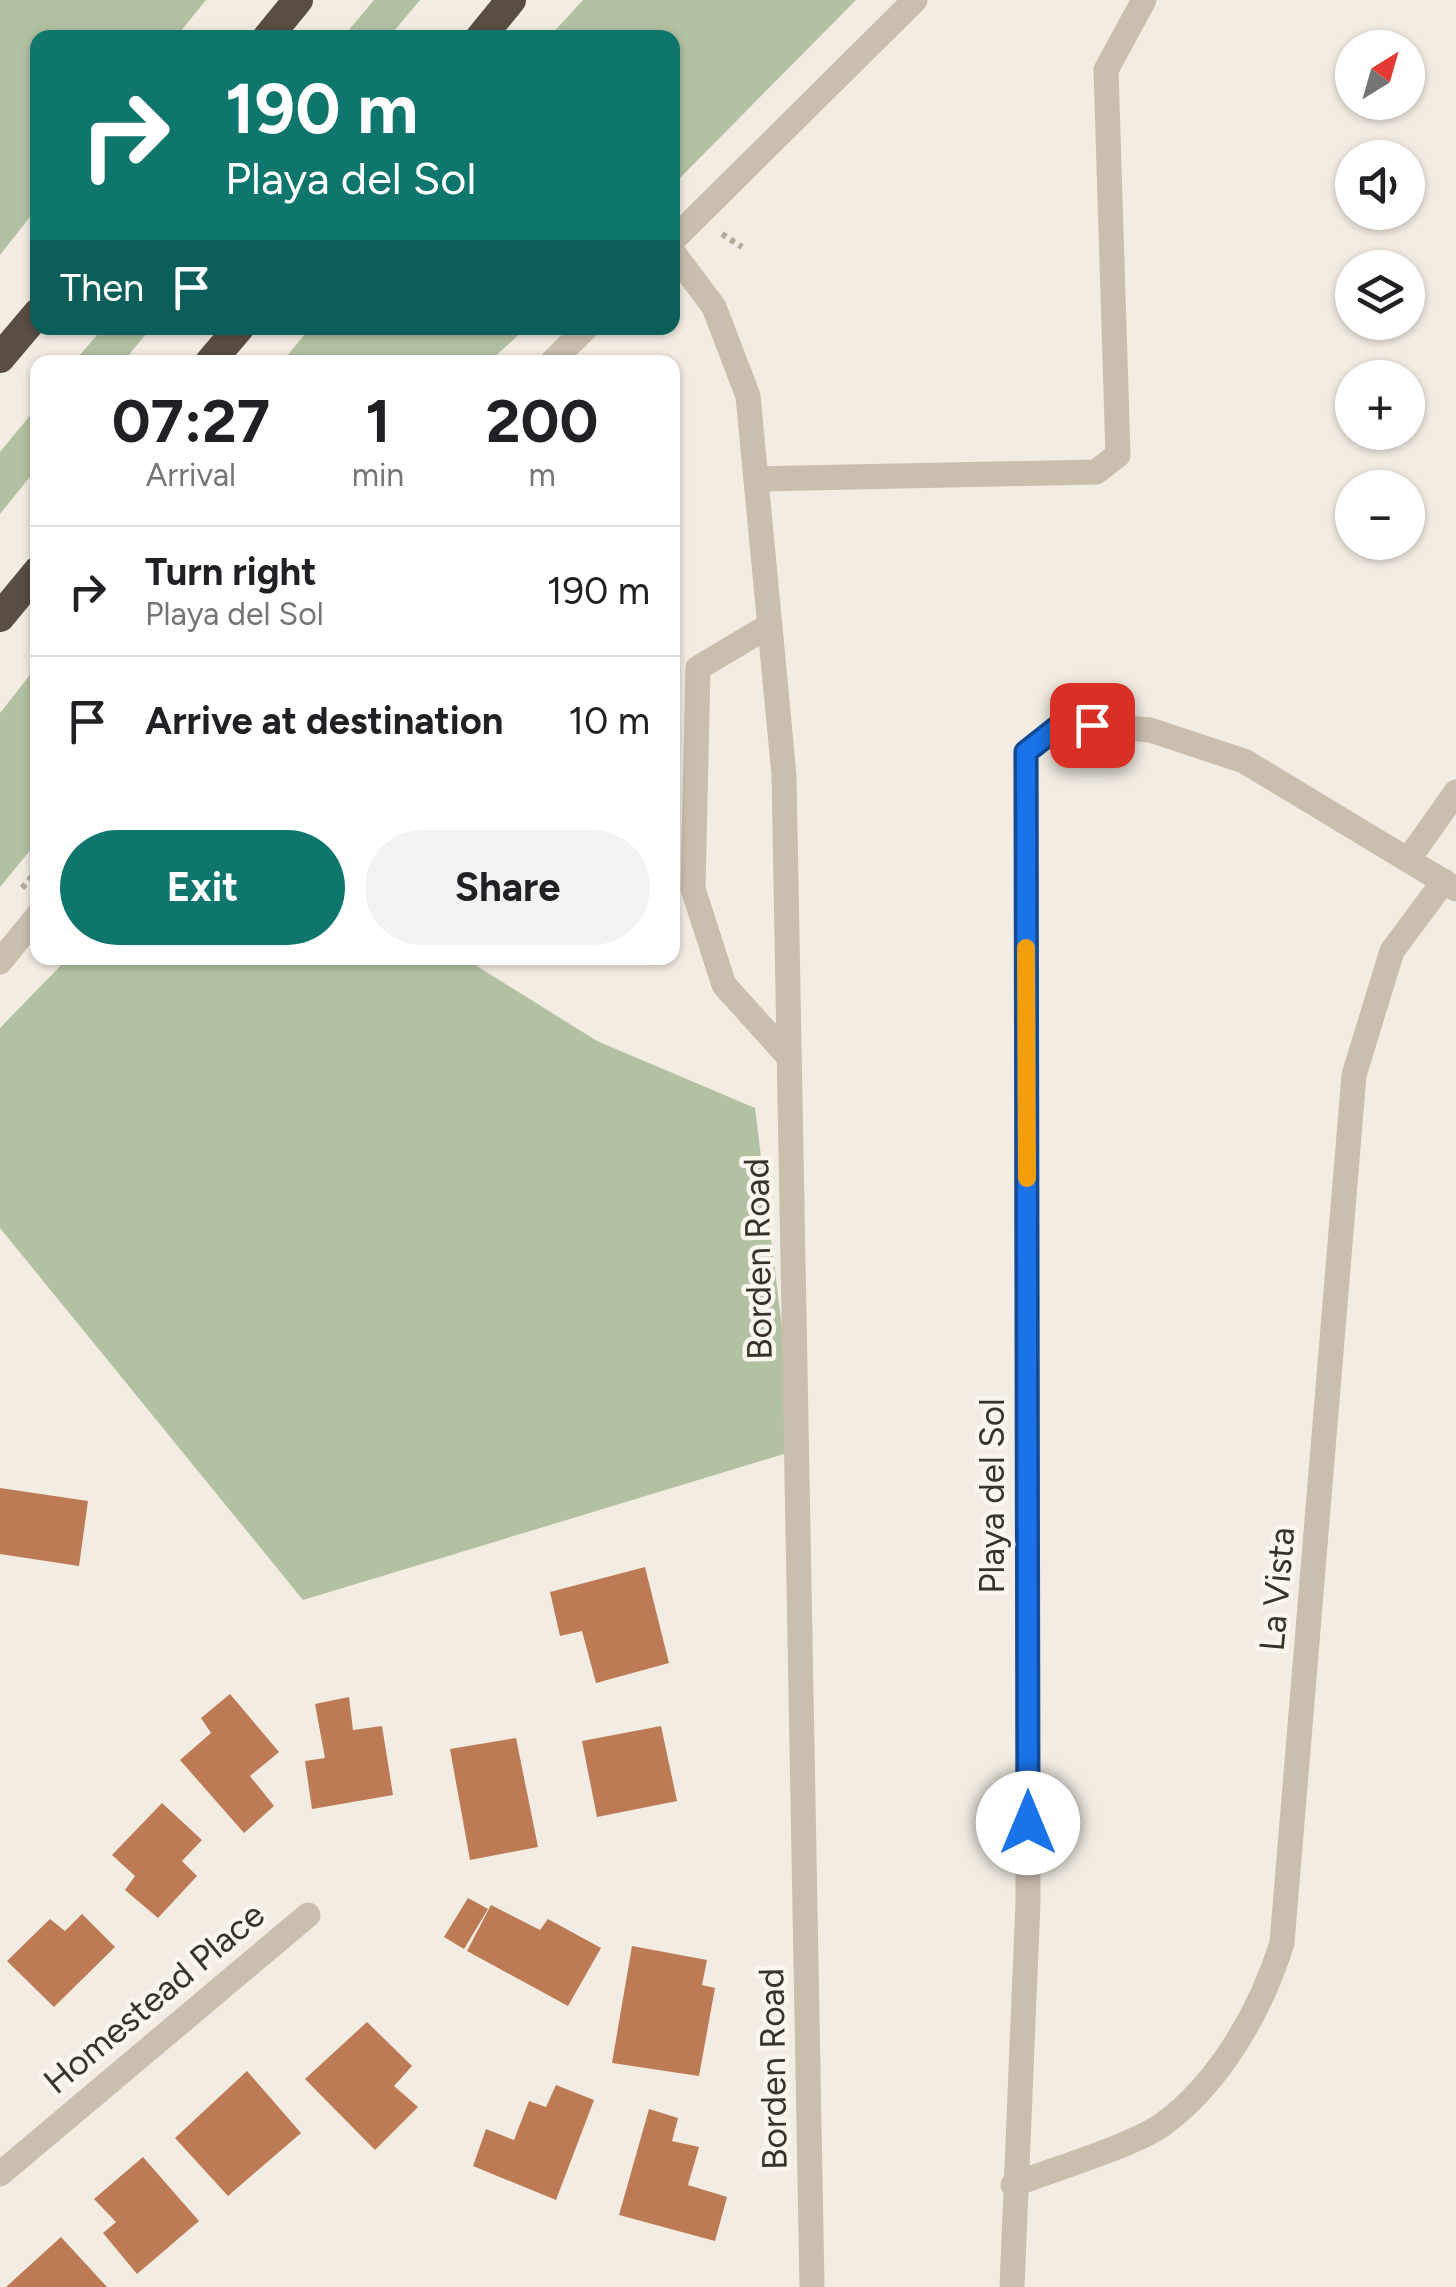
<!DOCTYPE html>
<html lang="en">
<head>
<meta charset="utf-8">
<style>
	:root { --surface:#fff; --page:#f2f2f2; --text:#202124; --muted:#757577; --line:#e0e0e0; --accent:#0f766e }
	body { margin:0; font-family:Figtree,sans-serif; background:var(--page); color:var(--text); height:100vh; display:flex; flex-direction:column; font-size:38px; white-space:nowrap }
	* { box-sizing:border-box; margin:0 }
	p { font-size:32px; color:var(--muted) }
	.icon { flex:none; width:55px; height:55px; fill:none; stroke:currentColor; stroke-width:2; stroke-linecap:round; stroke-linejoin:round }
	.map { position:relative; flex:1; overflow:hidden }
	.panel { position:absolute; left:30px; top:355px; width:650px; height:610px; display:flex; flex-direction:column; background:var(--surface); border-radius:20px; box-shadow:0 2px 8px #0004 }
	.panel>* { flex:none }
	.top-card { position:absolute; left:30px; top:30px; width:650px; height:305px; border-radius:20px; box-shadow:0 2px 8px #0004; background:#0f766e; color:#fff; overflow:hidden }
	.needle { width:65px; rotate:37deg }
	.controls { position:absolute; left:1335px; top:30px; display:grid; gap:20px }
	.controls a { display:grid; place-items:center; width:90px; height:90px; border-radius:50%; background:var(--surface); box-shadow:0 2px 8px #0004; font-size:50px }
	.pin { position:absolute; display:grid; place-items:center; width:85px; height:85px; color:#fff; margin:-42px; border-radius:20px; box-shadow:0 5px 15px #0006 }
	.me { position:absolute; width:110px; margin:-55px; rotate:0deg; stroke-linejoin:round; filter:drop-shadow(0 0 8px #0008) }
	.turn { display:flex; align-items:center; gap:35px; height:210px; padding:0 30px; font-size:45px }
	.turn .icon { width:130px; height:130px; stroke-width:2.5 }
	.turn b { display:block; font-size:70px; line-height:85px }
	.then { display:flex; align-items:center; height:95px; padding:0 30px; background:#0003; gap:20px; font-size:38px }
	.eta { display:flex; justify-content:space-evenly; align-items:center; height:170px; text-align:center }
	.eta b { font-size:60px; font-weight:700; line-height:70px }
	.primary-button { display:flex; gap:20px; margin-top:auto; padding:20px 30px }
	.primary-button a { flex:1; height:115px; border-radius:60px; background:var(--accent); color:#fff; font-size:40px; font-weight:700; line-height:115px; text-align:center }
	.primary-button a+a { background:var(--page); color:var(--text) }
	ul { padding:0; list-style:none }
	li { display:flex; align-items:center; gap:30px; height:130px; padding:0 30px; border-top:2px solid var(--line) }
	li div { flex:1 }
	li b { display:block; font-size:38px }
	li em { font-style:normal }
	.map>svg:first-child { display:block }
	.green { fill:#b3c1a3 }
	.building { fill:#bd7b55 }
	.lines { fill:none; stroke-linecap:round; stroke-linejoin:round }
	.path { stroke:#b6a999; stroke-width:6; stroke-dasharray:5 5; stroke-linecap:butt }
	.minor { stroke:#cabeae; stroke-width:25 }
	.highway { stroke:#594d44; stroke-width:30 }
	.route-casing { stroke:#114b97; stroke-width:25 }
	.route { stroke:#1a73e8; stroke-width:18 }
	.slow { stroke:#f59e0b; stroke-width:18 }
	.labels { text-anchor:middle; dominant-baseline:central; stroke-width:9; stroke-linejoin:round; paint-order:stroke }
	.street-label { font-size:35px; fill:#39322c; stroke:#faf6ef }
</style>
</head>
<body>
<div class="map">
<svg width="1456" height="2287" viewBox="0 0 1456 2287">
	<rect width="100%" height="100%" fill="#f2ece2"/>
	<path class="green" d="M0 0H206L176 37 38 38 37 208 0 255Z
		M374 0H420L389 37H343Z
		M583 0H856L673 185 672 38 549 37Z
		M103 328H151L123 362H74Z
		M310 328H526L489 362H282Z
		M37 407V468L0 514V452Z
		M37 666V842L0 887V713Z
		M68 958H464L597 1041 755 1108 797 1450 303 1600 0 1228V1028Z"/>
	<path class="building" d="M0 1488 88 1501 79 1566 0 1554Z
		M645 1567 669 1663 596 1683 582 1631 560 1636 550 1592Z
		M230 1694 279 1752 250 1776 274 1806 244 1833 180 1760 211 1733 201 1718Z
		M349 1697 353 1730 382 1726 393 1795 312 1809 305 1761 325 1758 315 1704Z
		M661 1726 677 1801 597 1817 582 1741Z
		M516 1738 538 1847 470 1860 450 1749Z
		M162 1803 202 1840 182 1861 197 1876 158 1918 125 1890 135 1876 112 1855Z
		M468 1898 488 1909 464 1949 444 1937Z
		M491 1905 540 1930 548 1919 601 1948 568 2006 467 1951Z
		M82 1914 115 1947 54 2007 7 1961 50 1919 65 1931Z
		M632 1946 707 1960 702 1985 715 1988 699 2076 612 2063Z
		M367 2022 412 2066 394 2086 418 2107 375 2150 305 2079Z
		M247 2071 301 2133 228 2196 175 2138Z
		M556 2085 594 2100 556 2200 473 2166 486 2129 514 2140 529 2101 546 2107Z
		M649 2109 678 2118 672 2141 699 2147 688 2185 727 2197 715 2241 619 2215Z
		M143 2157 199 2221 137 2274 103 2233 116 2222 94 2199Z
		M61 2237 107 2287H6Z"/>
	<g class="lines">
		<path class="path" d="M722 234 742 247
			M22 888 38 870"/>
		<path class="minor" d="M672 241 915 0
			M672 251 714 307 748 396 784 775 812 2287
			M552 362 586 328
			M756 479 1096 472 1118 455 1106 70 1144 0
			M770 625 698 668 693 889 724 985 789 1057
			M1408 860 1456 792
			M0 962 38 915
			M0 2174 308 1915
			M1013 2185C1051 2170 1132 2146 1162 2125 1220 2083 1261 2010 1282 1943L1354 1075 1392 951 1444 881
			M1012 2287 1028 1902 1026 752 1064 722 1150 730 1244 761 1456 889"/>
		<path class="highway" d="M267 38 298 0
			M480 38 511 0
			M0 358 38 313
			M210 362 239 328
			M0 617 38 571"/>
	</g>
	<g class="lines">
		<g class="route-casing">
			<path id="route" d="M1028 1823 1026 752 1064 722 1092 725"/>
		</g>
		<use href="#route" class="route"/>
		<path class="slow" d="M1026 948 1027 1178"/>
	</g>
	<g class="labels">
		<g class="street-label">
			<text transform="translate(758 1259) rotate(-91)">Borden Road</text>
			<text transform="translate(992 1496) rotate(-90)">Playa del Sol</text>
			<text transform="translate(1277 1589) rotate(-85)">La Vista</text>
			<text transform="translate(154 1998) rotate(-40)">Homestead Place</text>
			<text transform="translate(773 2069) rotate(-91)">Borden Road</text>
		</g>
	</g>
</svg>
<div class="controls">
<a><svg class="needle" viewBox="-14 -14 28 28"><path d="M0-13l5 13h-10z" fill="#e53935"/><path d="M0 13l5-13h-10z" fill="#757577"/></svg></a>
<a><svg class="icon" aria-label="sound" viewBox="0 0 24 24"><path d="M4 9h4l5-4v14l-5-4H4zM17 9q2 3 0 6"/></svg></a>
<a><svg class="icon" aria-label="layers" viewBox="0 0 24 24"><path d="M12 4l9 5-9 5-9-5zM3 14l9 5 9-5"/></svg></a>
<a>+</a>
<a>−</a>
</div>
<div class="pin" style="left:1092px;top:725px;background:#d93025"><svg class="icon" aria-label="arrive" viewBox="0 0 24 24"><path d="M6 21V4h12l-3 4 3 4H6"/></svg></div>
<svg class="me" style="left:1028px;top:1823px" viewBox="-20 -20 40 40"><circle r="19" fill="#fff"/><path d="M0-13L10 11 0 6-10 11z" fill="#1a73e8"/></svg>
<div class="top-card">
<div class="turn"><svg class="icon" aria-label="right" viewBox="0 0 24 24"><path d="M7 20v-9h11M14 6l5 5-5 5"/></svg><div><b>190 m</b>Playa del Sol</div></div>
<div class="then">Then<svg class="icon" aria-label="arrive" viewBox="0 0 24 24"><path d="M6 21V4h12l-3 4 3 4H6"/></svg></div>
</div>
<section class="panel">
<div class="eta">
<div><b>07:27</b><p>Arrival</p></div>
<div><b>1</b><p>min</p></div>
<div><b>200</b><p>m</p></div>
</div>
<ul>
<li><svg class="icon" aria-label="right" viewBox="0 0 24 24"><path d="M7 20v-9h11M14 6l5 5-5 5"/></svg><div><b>Turn right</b><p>Playa del Sol</p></div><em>190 m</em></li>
<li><svg class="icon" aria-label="arrive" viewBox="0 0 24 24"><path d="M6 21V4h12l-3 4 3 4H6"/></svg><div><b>Arrive at destination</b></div><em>10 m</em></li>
</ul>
<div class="primary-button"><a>Exit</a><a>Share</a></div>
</section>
</div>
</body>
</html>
